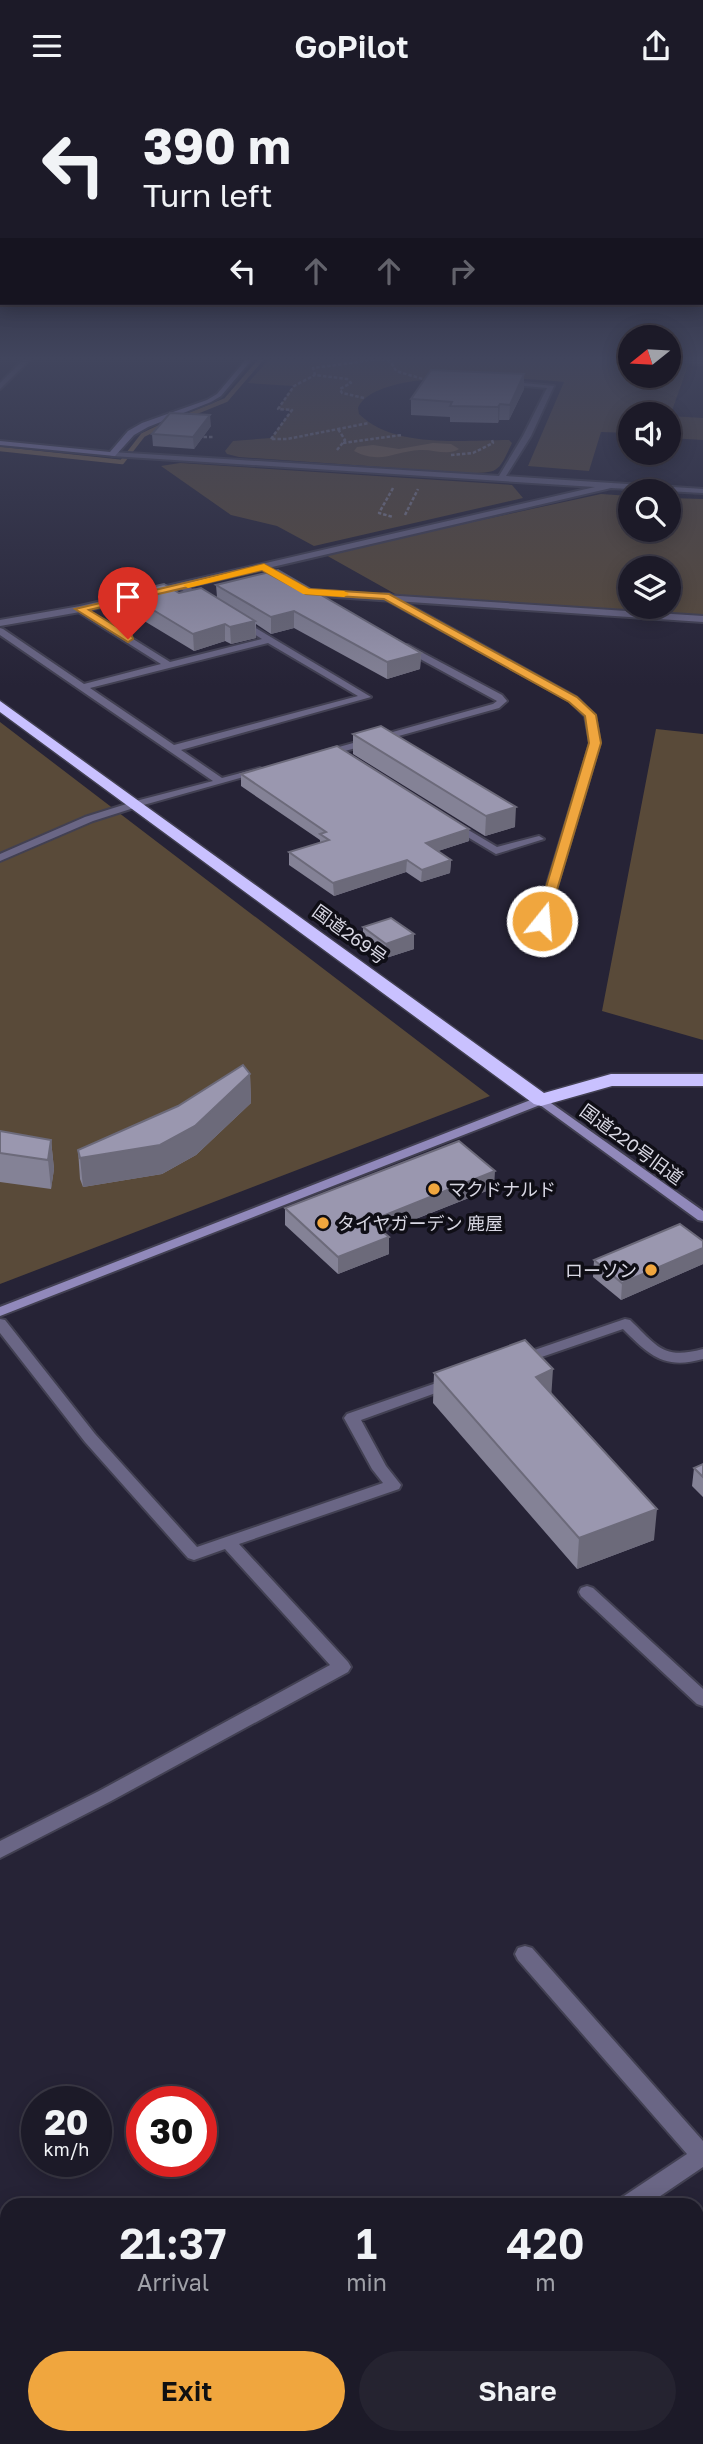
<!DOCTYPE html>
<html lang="en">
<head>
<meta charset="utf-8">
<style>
	:root { --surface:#1c1a28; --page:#252330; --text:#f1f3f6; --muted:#a0a1a8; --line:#3a3845; --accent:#f0a63e }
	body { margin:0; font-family:"Golos Text","Noto Sans JP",sans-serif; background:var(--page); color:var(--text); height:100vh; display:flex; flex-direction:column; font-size:26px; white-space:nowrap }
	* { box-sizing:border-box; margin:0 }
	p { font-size:23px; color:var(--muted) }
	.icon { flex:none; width:38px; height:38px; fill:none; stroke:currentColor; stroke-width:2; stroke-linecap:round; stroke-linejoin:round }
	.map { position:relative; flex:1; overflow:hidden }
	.side { position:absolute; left:0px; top:2107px; width:704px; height:247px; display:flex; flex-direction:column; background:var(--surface); border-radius:21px 21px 0 0; box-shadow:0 4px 18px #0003,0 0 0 2px var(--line) }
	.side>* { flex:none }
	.hud { position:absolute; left:0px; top:0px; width:704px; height:214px; box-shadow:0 4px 18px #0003,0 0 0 2px var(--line); background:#1c1a28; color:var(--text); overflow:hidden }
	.needle { width:46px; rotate:252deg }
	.controls { position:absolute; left:618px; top:234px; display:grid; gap:14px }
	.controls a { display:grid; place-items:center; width:63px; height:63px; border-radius:50%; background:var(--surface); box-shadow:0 4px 18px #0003,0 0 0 2px var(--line); font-size:35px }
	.speed { position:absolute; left:21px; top:1995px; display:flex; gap:14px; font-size:35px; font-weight:700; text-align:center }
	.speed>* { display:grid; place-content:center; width:91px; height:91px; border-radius:50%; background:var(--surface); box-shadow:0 4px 18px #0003,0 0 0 2px var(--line); line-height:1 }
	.speed small { font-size:18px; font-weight:400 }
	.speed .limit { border:10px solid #d22; background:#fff; color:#111 }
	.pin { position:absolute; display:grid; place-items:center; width:60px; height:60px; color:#fff; margin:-72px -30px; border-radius:50% 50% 50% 0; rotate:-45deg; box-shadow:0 0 7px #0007 }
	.pin .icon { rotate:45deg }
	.me { position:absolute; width:77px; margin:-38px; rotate:17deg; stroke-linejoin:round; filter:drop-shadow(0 0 5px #0008) }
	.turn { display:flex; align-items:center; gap:24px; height:147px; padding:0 28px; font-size:32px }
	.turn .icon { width:91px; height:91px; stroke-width:2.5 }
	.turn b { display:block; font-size:49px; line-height:60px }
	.lanes { display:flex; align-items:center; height:66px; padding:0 28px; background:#0003; justify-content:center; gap:35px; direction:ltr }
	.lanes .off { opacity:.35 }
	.eta { display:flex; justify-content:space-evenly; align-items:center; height:119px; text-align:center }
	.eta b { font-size:42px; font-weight:600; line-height:49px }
	.primary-button { display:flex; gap:14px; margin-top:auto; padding:14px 28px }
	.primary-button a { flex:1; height:80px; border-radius:42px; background:var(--accent); color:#111; font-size:28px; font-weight:600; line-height:80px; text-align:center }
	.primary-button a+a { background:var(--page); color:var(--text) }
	header { display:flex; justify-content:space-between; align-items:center; height:91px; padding:0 28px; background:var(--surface); font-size:32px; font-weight:600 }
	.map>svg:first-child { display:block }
	.green { fill:#594a39; fill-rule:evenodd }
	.water { fill:#80694f }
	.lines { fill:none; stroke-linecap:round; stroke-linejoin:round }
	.stream { stroke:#80694f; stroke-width:4.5 }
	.lane-casing { stroke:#424052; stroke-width:4 }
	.street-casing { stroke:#424052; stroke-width:4 }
	.secondary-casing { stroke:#424052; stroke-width:4 }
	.highway-casing { stroke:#424052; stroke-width:3 }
	.path { stroke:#838190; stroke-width:2.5; stroke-dasharray:3.5 2; stroke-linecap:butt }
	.lane { fill:#6a6685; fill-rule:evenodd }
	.street { fill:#6a6685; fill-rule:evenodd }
	.secondary { fill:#9189bb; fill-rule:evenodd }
	.highway { fill:#c9c1ff; fill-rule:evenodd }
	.wall { fill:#848296 }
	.shaded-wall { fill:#6c6a7a }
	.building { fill:#9a97af; stroke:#6c6a7a; stroke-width:2 }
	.route { fill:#f0a63e; stroke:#9c6c28; stroke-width:2 }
	.slow { fill:#f59e0b }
	.poi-dot { fill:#f0a63e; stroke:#0f0e16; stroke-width:2.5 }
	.labels { text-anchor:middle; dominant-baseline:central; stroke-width:7; stroke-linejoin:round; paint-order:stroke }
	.street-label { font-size:18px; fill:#d8d7e3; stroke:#0f0e16 }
	.poi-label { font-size:18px; fill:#d8d7e3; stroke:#0f0e16; text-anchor:start }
</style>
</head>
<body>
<header><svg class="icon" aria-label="menu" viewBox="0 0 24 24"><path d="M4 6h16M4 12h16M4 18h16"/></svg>GoPilot<svg class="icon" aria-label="share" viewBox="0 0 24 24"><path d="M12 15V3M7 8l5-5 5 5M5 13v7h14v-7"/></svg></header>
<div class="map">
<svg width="703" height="2353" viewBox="0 0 703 2353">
	<rect width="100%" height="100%" fill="#262336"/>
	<path class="green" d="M271 266H555L630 269V285H668L669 271 689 272 670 325 703 327V349L669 347 668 324H630V342L601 341 589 380 528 375 564 291C525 287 376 275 358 317L359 323C394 358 464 349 509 349L512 352C498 381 500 382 466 382L239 366 227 363 225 360 233 350 271 347 291 320 278 318 293 295 248 292Z
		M180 372 512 394 523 407 314 455 277 435 231 424 161 375Z
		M601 403 630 405V439H668L669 407 703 408V526L397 504 324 463ZM630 478H668V516H630Z
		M0 631 490 1005 0 1193Z
		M656 638 703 643V949L602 920Z"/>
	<path class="water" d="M433 352 451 353 459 358C448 365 433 358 420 359 395 360 381 374 354 360L357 356 373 354 399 358Z"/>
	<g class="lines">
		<path class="stream" d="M184 326 226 309 263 266
			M0 358 122 371 143 344 170 331"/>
		<g class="lane-casing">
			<path id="lane" d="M609 266H630V269Z
				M668 267 703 269V273L668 271Z
				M504 290 554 295 531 345 506 385 703 398V402L611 397 80 521 0 535V529L80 515 595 396 112 365 108 363 112 361 499 385 523 345 547 297 502 293Z
				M295 494H301L308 499 703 525V531L306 504 295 498Z
				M136 710 141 713 140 715 93 730 0 770V763L85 726Z
				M587 1495 593 1497 703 1598V1615L697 1613 581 1505 579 1501 581 1497Z"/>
		</g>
		<g class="street-casing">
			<path id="street" d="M26 266H33L0 298V292Z
				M179 493H185L210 510 203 512 179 497Z
				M383 503H389L576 606 595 624 600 652 546 832 542 833 536 830 590 652 585 625 570 610 383 507Z
				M80 515 170 571 262 548 237 532 244 530 371 606 181 659 222 687 260 677 265 680 140 715H132V711L213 690 0 544V537L3 538 84 593 161 573 77 520 76 518ZM268 552 358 605 174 654 90 597Z
				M402 554H408L502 604 507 610 499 617 327 665H321V661L493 613 497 610 402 558Z
				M455 731 497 756 539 745 544 748 496 763 451 736V732Z
				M0 1228 5 1229 95 1343 197 1456 383 1392 372 1378 344 1327 347 1323 445 1289 450 1287 457 1292 455 1295 361 1329 386 1375 401 1394 399 1398 239 1453 348 1571 351 1576 348 1581 111 1710 0 1767V1750L99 1700 330 1574 225 1458 194 1469 188 1467 85 1351 0 1242Z
				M625 1228 630 1229C657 1255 663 1269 703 1258V1268C664 1279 649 1264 623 1238L527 1271 522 1273 515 1268 517 1265Z
				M525 1855 532 1857 703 2050V2076L647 2114H618L621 2107 687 2063 518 1869 515 1863 518 1857Z
				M268 2347H298L295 2353H265Z"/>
		</g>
		<g class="secondary-casing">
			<path id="secondary" d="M248 266H254L221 305 211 311 148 336 134 344 115 365 0 354V350L110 361 128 340 142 332 207 309 217 303Z
				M541 1005 703 1120V1130L698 1129 540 1014 0 1225V1216Z"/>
		</g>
		<g class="highway-casing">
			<path id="highway" d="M0 610 544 1002 611 983H703V995H612L541 1015 534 1013 0 621Z"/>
		</g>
		<path class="path" d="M364 307 342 302 340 298 351 292 347 288 315 284 313 277 381 268 391 271 396 280 426 289
			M198 346H214
			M271 348 292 319 278 318 294 295 315 284
			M272 348H287L369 332
			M343 352 402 344
			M337 359 345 349 338 338
			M451 364 473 362 493 352 492 349
			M393 397 379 422 393 426
			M405 424 418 398"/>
		<use href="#lane" class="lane"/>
		<use href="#street" class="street"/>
		<use href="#secondary" class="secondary"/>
		<use href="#highway" class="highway"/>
	</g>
	<path class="wall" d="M524 298 509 329H499L498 332 450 331V326L411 324V308Z
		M211 335 194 358 153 355 152 343Z
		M216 494 421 562 420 578 387 588 294 537 271 543 256 533V547L231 553 225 550 194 560 126 519 125 502H179L217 506Z
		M353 643 515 736 485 745 353 663Z
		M241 683 469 750 438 760 451 769 450 782 421 791 406 781 334 805 289 774V761L320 752V749L241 695Z
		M363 836 414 858 386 867 363 851Z
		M250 983 251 1012 196 1064 162 1083 83 1096 80 1088 78 1059Z
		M0 1040 51 1049 54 1078 51 1098 0 1091Z
		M494 1097 383 1141 389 1146V1163L338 1183 285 1134V1117Z
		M703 1150V1173L621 1209 593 1186 594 1169Z
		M434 1282 551 1302 654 1449 577 1478 433 1312Z
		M703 1373V1406L692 1395 694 1377Z"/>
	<path class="shaded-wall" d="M524 283V298L509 329 510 314Z
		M500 313 499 329 498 332V316Z
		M210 324 211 335 194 358 193 346Z
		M294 520V537L271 543V526Z
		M255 530 256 547 231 553 230 536Z
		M225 533V550L194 560 193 543Z
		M421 562 420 578 387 588V571Z
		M516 716 515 736 485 745 486 725Z
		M469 738V750L426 764V752Z
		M407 769 406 781 334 805 333 792Z
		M451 769 450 782 421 791 422 779Z
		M414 843V858L386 867V853Z
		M250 983 251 1012 196 1064 162 1083 83 1096 80 1067Z
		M51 1049 54 1078 51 1098 48 1069Z
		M495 1080 494 1097 370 1146V1130Z
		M389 1146V1163L338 1183V1166Z
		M703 1157V1173L621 1209 622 1192Z
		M553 1278 551 1309 536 1286Z
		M657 1418 654 1449 577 1478 579 1447Z"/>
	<path class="building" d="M431 279 524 283 510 314 500 313 498 316 450 315 452 311 411 308Z
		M170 322 210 324 193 346 152 343Z
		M278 479 421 562 387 571 294 520 271 526 216 494Z
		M164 493 179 502 201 497 255 530 230 536 225 533 193 543 125 502Z
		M381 635 516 716 486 725 353 643Z
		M337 655 469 738 426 752 451 769 422 779 407 769 333 792 289 761 329 749 320 743 326 741 241 683Z
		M391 827 414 843 386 853 363 836Z
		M243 974 250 983 195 1035 160 1054 80 1067 78 1059 178 1015Z
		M0 1040 51 1049 48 1069 0 1062Z
		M459 1050 495 1080 370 1130 389 1146 338 1166 285 1117Z
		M680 1133 703 1150V1157L622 1192 594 1169Z
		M525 1249 553 1278 536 1286 657 1418 579 1447 434 1282Z
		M703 1373V1386L694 1377Z"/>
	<linearGradient id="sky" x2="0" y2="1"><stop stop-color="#15131e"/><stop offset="0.45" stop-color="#41455d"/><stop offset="1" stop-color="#41455d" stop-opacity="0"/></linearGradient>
	<rect width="703" height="595" fill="url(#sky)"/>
	<path class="route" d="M264 473 309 498 389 503 577 606 596 624 601 652 547 832 542 833 536 830 589 652 585 625 569 611 384 508 306 503 262 479 89 519 132 545 133 548 128 551 75 518Z"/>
	<path class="slow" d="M264 473 309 498 344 500 349 503 344 506 303 503 262 479 188 497 183 494Z"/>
	<g class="poi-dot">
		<circle cx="434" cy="1098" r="7"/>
		<circle cx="323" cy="1132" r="7"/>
		<circle cx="651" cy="1179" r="7"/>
	</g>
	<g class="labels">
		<g class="street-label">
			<text transform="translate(350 843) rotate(36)">国道269号</text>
			<text transform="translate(632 1053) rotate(36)">国道220号旧道</text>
		</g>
		<g class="poi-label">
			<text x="448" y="1098">マクドナルド</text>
			<text x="337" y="1132">タイヤガーデン 鹿屋</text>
			<text x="637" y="1179" text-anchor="end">ローソン</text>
		</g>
	</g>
</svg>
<div class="controls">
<a><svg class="needle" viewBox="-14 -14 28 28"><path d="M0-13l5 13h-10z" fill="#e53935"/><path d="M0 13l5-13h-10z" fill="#a0a1a8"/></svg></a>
<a><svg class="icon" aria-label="sound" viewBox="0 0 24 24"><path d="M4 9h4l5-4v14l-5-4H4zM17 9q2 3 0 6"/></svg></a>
<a><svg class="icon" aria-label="search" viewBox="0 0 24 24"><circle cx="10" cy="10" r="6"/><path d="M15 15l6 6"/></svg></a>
<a><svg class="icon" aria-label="layers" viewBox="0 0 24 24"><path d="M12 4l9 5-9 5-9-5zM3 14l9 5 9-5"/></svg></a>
</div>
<div class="speed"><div>20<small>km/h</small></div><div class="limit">30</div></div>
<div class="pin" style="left:128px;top:548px;background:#d93025"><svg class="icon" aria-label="arrive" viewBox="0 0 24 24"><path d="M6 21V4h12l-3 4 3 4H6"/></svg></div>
<svg class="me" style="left:542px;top:830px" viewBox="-20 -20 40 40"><circle r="17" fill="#f0a63e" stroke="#fff" stroke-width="3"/><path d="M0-11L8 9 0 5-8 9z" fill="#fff"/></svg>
<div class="hud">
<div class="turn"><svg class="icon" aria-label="left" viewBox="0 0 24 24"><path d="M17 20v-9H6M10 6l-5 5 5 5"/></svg><div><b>390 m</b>Turn left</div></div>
<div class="lanes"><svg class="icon" aria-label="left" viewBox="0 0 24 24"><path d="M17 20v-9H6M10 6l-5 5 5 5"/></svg><svg class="icon off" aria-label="ahead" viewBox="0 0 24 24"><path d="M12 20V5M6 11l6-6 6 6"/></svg><svg class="icon off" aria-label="ahead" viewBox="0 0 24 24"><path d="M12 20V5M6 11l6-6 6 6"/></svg><svg class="icon off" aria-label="right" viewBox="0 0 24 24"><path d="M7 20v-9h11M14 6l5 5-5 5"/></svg></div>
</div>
<section class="side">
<div class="eta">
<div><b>21:37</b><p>Arrival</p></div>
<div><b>1</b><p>min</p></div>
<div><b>420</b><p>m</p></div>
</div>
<div class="primary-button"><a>Exit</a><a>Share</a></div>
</section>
</div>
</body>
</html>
